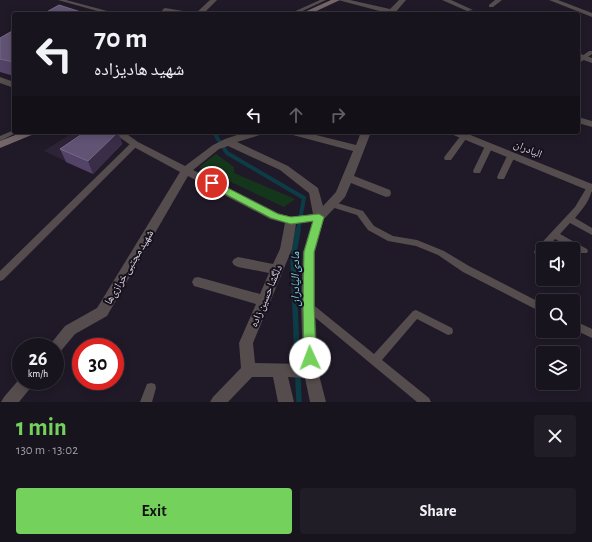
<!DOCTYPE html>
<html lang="en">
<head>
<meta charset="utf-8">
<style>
	:root { --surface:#18141e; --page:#211d27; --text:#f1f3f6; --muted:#9f9ea4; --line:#36333c; --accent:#74d25c }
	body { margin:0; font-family:"Alegreya Sans","Noto Naskh Arabic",sans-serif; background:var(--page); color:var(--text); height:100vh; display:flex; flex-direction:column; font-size:15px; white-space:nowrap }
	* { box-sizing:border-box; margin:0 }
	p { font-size:13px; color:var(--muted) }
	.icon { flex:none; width:22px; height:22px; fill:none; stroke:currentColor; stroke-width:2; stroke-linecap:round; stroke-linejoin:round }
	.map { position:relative; height:402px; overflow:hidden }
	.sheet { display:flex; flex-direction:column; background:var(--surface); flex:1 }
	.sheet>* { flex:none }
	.hud { position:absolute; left:12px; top:12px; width:568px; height:122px; border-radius:4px; box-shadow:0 2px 10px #0003,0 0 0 1px var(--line); background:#18141e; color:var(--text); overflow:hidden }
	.controls { position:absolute; left:536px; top:242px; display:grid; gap:8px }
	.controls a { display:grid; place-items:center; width:44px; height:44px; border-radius:4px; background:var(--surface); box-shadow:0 2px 10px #0003,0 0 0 1px var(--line); font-size:20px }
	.speed { position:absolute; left:12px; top:338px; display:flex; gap:8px; font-size:20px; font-weight:700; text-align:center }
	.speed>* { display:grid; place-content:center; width:52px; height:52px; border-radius:50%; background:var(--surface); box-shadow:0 2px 10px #0003,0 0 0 1px var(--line); line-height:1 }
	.speed small { font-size:10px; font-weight:400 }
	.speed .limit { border:6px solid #d22; background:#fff; color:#111 }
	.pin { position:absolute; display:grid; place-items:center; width:34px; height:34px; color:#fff; margin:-17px; border:2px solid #fff; border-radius:50%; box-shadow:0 1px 4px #0007 }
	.me { position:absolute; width:44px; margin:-22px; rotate:358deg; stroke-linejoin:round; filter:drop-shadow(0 0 3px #0008) }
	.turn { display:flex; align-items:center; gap:14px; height:84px; padding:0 16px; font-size:18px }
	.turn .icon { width:52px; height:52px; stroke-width:2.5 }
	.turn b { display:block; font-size:28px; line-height:34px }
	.lanes { display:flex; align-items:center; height:38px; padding:0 16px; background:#0003; justify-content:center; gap:20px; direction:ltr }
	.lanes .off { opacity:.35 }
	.round { display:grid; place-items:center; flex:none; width:42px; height:42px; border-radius:4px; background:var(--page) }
	.summary { display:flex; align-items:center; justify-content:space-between; height:68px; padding:0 16px }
	h1 { font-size:24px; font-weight:700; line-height:30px; color:var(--accent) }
	.action { display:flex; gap:8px; margin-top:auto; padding:8px 16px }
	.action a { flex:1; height:46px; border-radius:4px; background:var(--accent); color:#111; font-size:16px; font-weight:700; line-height:46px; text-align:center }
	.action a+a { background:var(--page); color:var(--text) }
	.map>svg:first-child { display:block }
	.built { fill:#2c2436 }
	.green { fill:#14361b }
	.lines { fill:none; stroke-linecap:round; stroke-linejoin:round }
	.stream-far1 { stroke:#0c3c46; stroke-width:4 }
	.stream { stroke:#0c3c46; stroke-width:5.5 }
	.service { fill:#554c4d; fill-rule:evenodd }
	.minor { fill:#554c4d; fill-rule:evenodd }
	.secondary { fill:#746668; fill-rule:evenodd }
	.wall { fill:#534467 }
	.shaded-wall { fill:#392d48 }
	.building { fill:#615374; stroke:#746884 }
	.route { fill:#74d25c; stroke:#4b883c }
	.labels { text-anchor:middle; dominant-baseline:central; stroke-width:4; stroke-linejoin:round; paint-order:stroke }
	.street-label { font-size:11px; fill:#d7d4dd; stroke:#17111e }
	.water-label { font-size:12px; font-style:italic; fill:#74d3e9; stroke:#17111e }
</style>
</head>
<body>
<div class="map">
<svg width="592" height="402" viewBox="0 0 592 402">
	<rect width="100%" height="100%" fill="#201a28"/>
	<path class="built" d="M74 132H102L65 161 44 151Z"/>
	<path class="green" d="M216 154 234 167V173L295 199 284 207 199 167Z"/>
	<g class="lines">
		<path class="stream-far1" d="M216 132V136L227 153 304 198 298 231"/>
		<path class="stream" d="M298 230 293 258 299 402"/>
		<path class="service" d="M58 0H66L111 12 108 14Z
			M320 0H326L296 14H289Z
			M165 8 189 12 192 14H180L163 11 162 10Z
			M589 51H592V54L578 64V59Z
			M14 130V132H18L0 141V136Z
			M462 134H464L468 136 451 160H445L444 158 445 156Z
			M132 142H135L139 144 3 280 0 281V271Z
			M486 144H489L493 146 480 173H474L473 171Z
			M508 154H511L515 156 504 179H498L497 177Z
			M590 186 592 187C592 198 582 210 575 218L592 228V235L570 223 560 234 587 249 588 251 587 253H581L555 239 546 249H543V252L541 254H535L534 252 535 250 575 207 587 187Z
			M331 201 363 211 374 226 393 236 417 240 444 251 469 266 543 304V313L463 272 438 255 416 246 388 241 368 230 357 215 328 206 327 204 328 202Z
			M308 302 311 303 374 354 413 311 416 310 452 328 453 331 452 334 448 335 417 319 382 360 429 398 431 402H417L305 309 303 306 305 303Z
			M573 320 592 329V338L573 329Z
			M151 383 155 384 156 388 152 402H140L147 384Z"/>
		<path class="minor" d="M210 0H217L203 14H195Z
			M338 0H350L390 9 399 0H406L394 14H386L387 13Z
			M442 0H451L473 10 467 11Z
			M495 0H502L493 7H489V5Z
			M549 0H558L592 13V17Z
			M578 53 592 58V63L578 58Z
			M0 77 14 82V88L0 83Z
			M578 117 592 121V127L578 123Z
			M112 132H124L138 142 185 166 213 145 225 139 246 132H265L263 134 237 142 288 166 318 188 323 206 336 192 353 151 289 134 287 132H304L356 145 361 132H371L354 176 390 190 391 193 390 196 386 197 351 183 345 197 324 219 315 252V306L318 371 326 402H310L305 378 288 377 294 402H278L273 377H252L228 402H210L213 397 241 368 239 343 256 304 194 286 192 282 194 278 198 277 260 294 269 273 238 267 234 265 232 262 234 259 238 257 273 264 280 249 285 223 270 219 188 176 107 316 75 334 60 352 55 354V347H48L65 326 97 308 180 172 132 146ZM228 146 280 170 309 193 313 214 291 217 278 213 193 170 219 149ZM312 222 303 252 301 306 303 364 255 363 253 343 292 249 296 224Z
			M449 132H463L592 184V192L451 134Z
			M21 377V381H34L32 386 19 402H1L4 397Z"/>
		<path class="secondary" d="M331 0H340L310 14H300Z
			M23 132H36L34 134 0 148V141Z"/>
	</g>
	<path class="wall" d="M14 30V76L0 72V38Z
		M85 132H118L122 144 93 174 66 162 60 149Z"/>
	<path class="shaded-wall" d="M118 132 122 144 93 174 88 161Z"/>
	<path class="building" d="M59 5 87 14H43Z
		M14 30V62L0 59V38Z
		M85 132H118L88 161 60 149Z"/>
	<path class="route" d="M212 180 278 214 291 217 319 214 324 217 314 252V306L316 358 314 362 310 363 306 362 304 358 303 306 304 252 313 221 291 224 271 218 208 185 207 183 208 181Z"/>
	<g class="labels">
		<g class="street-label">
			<text transform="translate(528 149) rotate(23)">الیادران</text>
			<text transform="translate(129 267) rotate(-59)">شهید مجتبی خرازی‌ها</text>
			<text transform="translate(266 296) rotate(-67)">دلگشا حسین زاده</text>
		</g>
		<g class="water-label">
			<text transform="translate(295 279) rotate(-90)">مادی الیادران</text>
		</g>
	</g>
</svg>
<div class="controls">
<a><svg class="icon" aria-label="sound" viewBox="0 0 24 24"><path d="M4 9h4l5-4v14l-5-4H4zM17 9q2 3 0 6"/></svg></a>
<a><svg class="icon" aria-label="search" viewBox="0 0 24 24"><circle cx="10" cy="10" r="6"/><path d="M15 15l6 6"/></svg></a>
<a><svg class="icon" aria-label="layers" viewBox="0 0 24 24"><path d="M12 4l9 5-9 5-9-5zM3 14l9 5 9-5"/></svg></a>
</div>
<div class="speed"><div>26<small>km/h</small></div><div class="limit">30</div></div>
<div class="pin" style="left:212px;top:183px;background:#d93025"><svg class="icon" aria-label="arrive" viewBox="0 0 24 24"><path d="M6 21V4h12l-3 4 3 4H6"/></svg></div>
<svg class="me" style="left:310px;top:358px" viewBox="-20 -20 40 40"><circle r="19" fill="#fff"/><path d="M0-13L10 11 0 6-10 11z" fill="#74d25c"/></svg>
<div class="hud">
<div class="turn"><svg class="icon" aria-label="left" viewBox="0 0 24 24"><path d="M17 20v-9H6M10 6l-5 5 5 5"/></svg><div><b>70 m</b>شهید هادیزاده</div></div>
<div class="lanes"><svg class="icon" aria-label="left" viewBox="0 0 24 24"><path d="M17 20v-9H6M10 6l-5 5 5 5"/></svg><svg class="icon off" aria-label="ahead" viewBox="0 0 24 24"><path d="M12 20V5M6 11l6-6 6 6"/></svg><svg class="icon off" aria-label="right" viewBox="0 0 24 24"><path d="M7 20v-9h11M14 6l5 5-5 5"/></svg></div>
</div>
</div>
<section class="sheet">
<div class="summary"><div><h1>1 min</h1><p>130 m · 13:02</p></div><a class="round"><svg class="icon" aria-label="close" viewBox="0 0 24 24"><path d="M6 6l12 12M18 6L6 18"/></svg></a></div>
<div class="action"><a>Exit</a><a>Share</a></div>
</section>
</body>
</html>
